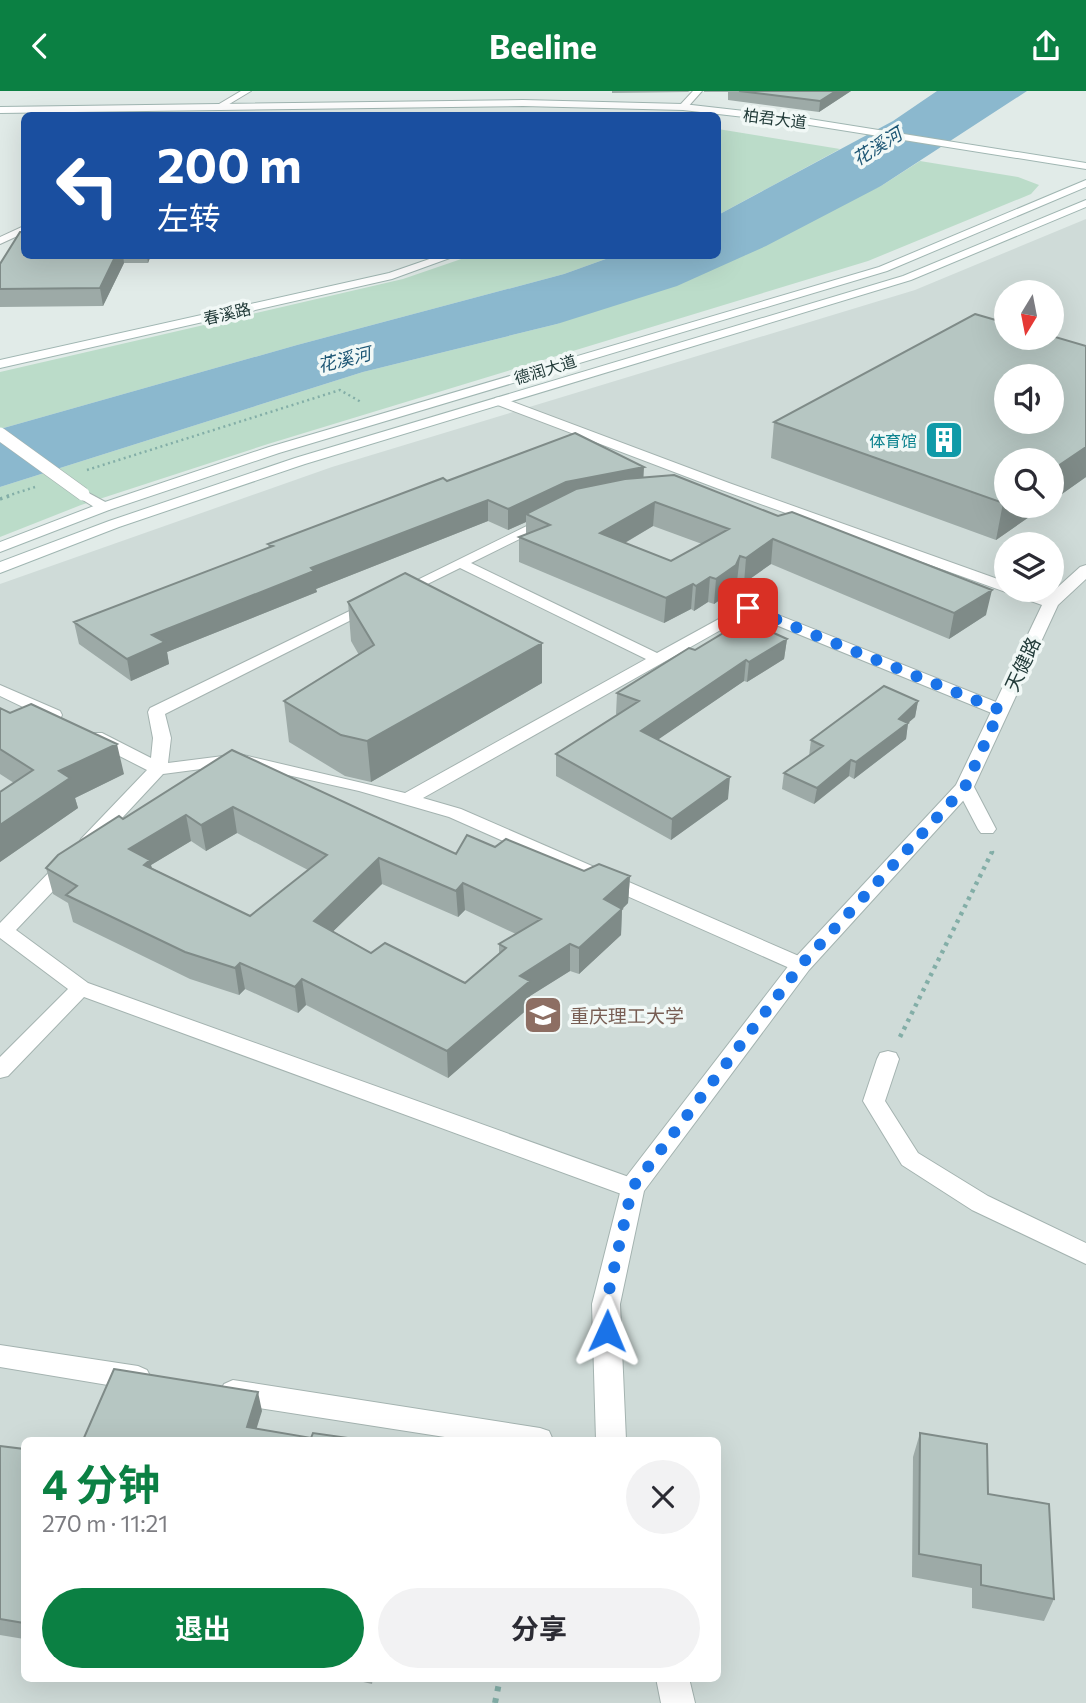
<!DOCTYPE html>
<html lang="zh">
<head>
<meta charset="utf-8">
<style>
	:root { --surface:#fff; --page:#f2f2f3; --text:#2b2b33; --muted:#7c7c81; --accent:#0b8043 }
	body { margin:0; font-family:Commissioner,"Noto Sans SC",sans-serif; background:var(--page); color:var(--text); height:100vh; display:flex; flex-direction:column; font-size:26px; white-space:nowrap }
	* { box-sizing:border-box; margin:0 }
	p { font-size:23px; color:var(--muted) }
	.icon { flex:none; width:38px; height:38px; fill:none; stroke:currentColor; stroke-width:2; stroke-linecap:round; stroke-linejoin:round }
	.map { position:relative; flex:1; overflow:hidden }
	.sheet { position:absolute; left:21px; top:1346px; width:700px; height:245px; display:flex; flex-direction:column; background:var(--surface); border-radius:10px; box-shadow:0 7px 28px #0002 }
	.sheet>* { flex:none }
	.top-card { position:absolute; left:21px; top:21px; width:700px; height:147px; border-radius:10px; box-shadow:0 7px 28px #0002; background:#1a4fa0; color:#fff; overflow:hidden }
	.needle { width:46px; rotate:190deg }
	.controls { position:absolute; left:994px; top:189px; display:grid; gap:14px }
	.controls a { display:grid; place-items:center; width:70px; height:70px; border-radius:50%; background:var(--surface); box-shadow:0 7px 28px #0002; font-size:35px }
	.pin { position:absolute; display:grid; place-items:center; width:60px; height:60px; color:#fff; margin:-30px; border-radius:14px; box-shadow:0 4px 10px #0006 }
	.me { position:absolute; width:77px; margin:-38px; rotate:1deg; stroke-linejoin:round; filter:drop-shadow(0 0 5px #0008) }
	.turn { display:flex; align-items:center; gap:24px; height:147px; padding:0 21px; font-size:32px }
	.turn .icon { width:91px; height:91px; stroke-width:2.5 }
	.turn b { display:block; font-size:49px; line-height:60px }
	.round { display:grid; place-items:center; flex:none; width:74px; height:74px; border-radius:37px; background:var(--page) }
	.overview { display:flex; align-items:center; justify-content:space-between; height:119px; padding:0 21px }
	h1 { font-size:42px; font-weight:700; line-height:52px; color:var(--accent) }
	.cta { display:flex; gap:14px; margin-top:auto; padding:14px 21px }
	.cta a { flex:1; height:80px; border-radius:42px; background:var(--accent); color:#fff; font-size:28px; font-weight:700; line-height:80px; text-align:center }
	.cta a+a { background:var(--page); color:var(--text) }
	header { display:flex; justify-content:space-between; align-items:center; height:91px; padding:0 21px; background:var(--accent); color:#fff; font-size:32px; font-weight:700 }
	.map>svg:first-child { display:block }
	.built { fill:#cfdbd8; fill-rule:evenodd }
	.green { fill:#bbdcc9 }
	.water { fill:#8bb8ce }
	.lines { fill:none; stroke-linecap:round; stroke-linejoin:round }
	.lane-casing { stroke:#a4b3b0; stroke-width:2 }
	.street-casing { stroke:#a4b3b0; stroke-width:2 }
	.secondary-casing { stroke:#a0b6b2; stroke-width:2 }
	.path-far3 { stroke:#83aea7; stroke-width:2.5; stroke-dasharray:2 3.5; stroke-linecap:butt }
	.path-far2 { stroke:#83aea7; stroke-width:3.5; stroke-dasharray:2.5 4.5; stroke-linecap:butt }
	.path-far1 { stroke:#83aea7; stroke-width:4.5; stroke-dasharray:3.5 5; stroke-linecap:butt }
	.path { stroke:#83aea7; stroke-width:6; stroke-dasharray:5 7; stroke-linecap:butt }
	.lane { fill:#fff; fill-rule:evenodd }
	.street { fill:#fff; fill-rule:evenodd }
	.secondary { fill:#fff; fill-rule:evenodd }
	.street-bridge-casing { stroke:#a4b3b0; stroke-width:14; stroke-linecap:butt }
	.street-bridge { stroke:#fff; stroke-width:13 }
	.wall { fill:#9daaa7; fill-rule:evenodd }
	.shaded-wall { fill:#7f8b88 }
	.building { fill:#b6c6c2; stroke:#7f8b88; stroke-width:2; fill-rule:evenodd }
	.route { stroke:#1a73e8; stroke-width:12; stroke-dasharray:0 21.6 }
	.labels { text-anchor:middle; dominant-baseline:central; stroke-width:7; stroke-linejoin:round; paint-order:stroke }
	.far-street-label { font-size:16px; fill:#223b39; stroke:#f1f8f6 }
	.far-culture-label { font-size:16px; fill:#0d838f; stroke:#f1f8f6; text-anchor:end }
	.far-water-label { font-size:18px; font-style:italic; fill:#1e5775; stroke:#f1f8f6 }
	.street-label { font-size:19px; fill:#223b39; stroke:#f1f8f6 }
	.education-label { font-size:19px; fill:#785e54; stroke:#f1f8f6; text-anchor:start }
</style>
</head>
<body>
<header><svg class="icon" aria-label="back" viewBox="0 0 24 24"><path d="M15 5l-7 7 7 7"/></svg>Beeline<svg class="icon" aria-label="share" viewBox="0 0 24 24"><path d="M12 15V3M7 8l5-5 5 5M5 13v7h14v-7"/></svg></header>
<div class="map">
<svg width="1086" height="1612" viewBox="0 0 1086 1612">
	<rect width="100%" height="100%" fill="#e1ebe8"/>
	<path class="built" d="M1086 128V1612H0V493L332 376 915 199ZM1006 201H1052V247H1006ZM1006 285H1052V331H1006ZM1006 369H1052V415H1006ZM1006 453H1052V499H1006ZM24 1349H718V1587H24Z"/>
	<path class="green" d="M718 38 840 58 718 124Z
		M920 70 1018 86 1039 94 1031 103 868 170 268 353 81 414 0 446V396L363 281 557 233 881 95Z
		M470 165H614L564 183 297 254 0 338V281L403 188Z"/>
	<path class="water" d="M937 0H1027L881 95 766 155 677 195 557 233 363 281 0 396V338L297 254 564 183 614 165 718 164V124L893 30Z"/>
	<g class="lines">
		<g class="lane-casing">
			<path id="lane" d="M547 425 554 429 552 432 471 472 657 562 748 512 1006 615 1008 619 1006 623H994L749 523 423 707 461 718 808 869 811 874 808 879H794L449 726 359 700 239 673 163 683 95 756H81L79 752 81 748 147 679 90 650 87 646 90 642H102L151 667 153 647 148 621 150 617 366 512 371 510 379 515 165 623 171 647 168 672 239 663 405 702 646 568 460 477 403 505H393L391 502Z
				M0 594 60 620 62 624 60 628H48L0 605Z
				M965 691 974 696 996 738 993 742H981L978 738 956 696Z
				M67 768 74 770 76 774 74 778 16 839 88 892 640 1090 644 1097 640 1104 632 1106 624 1104 84 906 8 985 0 987V966L68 898 0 847V832L60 770Z
				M888 960 896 962 899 968 885 1010 918 1062 988 1105 1086 1152V1173L972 1119 902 1074 863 1010 877 968 880 962Z
				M0 1254 138 1275 147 1279 151 1287 147 1295 138 1299 0 1276Z
				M233 1289 540 1337 549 1340 553 1349H464L233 1313 224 1309 220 1301 224 1293Z"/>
		</g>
		<g class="street-casing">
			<path id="street" d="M241 0H251L221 18 214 16Z
				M693 0H702L686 18H680V14Z
				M24 135V142L0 153V146Z
				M500 306 729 392 1006 491V499H1030L1048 505 1080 476 1086 474V488L1058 514 972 700 809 879 644 1100 620 1213 626 1349H596L592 1213 623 1090 793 869 956 694 1042 514 719 398 495 313V307Z
				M83 399 109 413 112 416 109 419H99L78 406 76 403 78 400Z
				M656 1587H689L695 1612H661Z"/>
		</g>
		<g class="secondary-casing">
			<path id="secondary" d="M523 9 683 13 797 26 1086 72V78L797 32 683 19 523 15 0 22V16Z
				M1086 89V96L887 180 279 362 109 419 0 461V451L99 413 269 356 879 176Z
				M1086 109V116L911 189 305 373 119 436 0 482V471L109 430 295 367 903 185Z
				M441 164H458L392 188 0 277V269L389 182Z"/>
		</g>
		<path class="path-far3" d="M87 379 340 299 361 311
			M7 405 35 396"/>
		<path class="path-far2" d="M0 408 12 404"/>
		<path class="path-far1" d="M900 946 992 761 991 756"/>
		<path class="path" d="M495 1612 500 1587"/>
		<use href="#lane" class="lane"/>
		<use href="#street" class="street"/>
		<use href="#secondary" class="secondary"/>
		<g class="street-bridge-casing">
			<path id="street-bridge" d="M0 343 83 403"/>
		</g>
		<use href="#street-bridge" class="street-bridge"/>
	</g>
	<path class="wall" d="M612 0H690L688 1 612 2Z
		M704 0H851L819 21 728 9V1H704Z
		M24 164H151L148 172H124L103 215 0 216V173Z
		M975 223 1006 232V247H1052V245L1086 255V386L1052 410V369H1006V415H1045L996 449 771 367 774 331ZM1006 285H1052V331H1006Z
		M644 386 986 524 949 548 771 473 744 492 737 490 734 499 714 513 708 511 694 520 691 518 664 532 519 471V446L526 444V431L508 439 488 430 316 498 317 501 167 561 169 573 131 590 79 553 74 531 269 457 268 453 447 390ZM653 435 702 453 671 470 625 452Z
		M348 511 542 552V592L371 691 345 685 289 651 284 610 359 564 351 550Z
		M787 548 784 568 747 591 744 590 658 648 728 708 671 749 556 685V663L618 624 616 623 617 602 695 559Z
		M918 610 915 626 908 632 906 648 854 688 849 685 814 713 782 698 784 682 809 665 811 649Z
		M0 617 124 683 75 707 78 717 0 771V701L14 692 0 683Z
		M232 659 456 763 495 756 584 780 630 785 628 812 622 818 621 844 579 883 570 880 530 905V916L448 987 306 914 298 922 245 898 239 904 190 888 73 831 68 812 53 803 46 777ZM237 742 308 779 250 825 152 777 151 774 191 750 206 760ZM382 793 458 826 465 819 516 843 499 853V862L465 892 371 862 333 840Z
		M920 1342 988 1403 1054 1508 1044 1530 972 1517V1497L912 1486 913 1366Z
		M0 1355 24 1358V1548L0 1544Z
		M346 1587H373L372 1593Z"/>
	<path class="shaded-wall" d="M836 0H851L819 21 820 10Z
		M116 164H123L124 172 103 215 100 197Z
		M147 164H151L148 172Z
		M1086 356V386L1052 410V379Z
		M644 376 643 396 526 423V431L508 439V418L566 391Z
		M488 409V430L316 498 317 501 167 561 169 573 131 590 127 568 152 544 311 477Z
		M1006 410V415H1045L996 449 1003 412Z
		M655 411 653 435 599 467 600 442Z
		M773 448 771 473 744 492 746 467Z
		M740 465 737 490 734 499 714 513 716 488Z
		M710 486 708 511 694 520 696 495Z
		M693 493 691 518 664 532 666 507Z
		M992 499 986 524 949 548 954 522Z
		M787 548 784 568 747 591 749 571Z
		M542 552V592L371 691 367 650Z
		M746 569 744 590 640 661 641 640Z
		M918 610 915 626 908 632 906 648 854 688 856 671Z
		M117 653 124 683 75 707 78 717 0 771V734L59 680Z
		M851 669 849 685 814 713 817 697Z
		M730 686 728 708 671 749 672 728Z
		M233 716 237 742 206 760 201 734Z
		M186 724 191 750 151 774 155 795 129 758Z
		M379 767 382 793 317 856 314 830Z
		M630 785 628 812 622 818 621 844 579 883V857L604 808Z
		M463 792 465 819 458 826 456 800Z
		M570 853V880L530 905V916L448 987 447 960 520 885Z
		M240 872 245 898 239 904 235 877Z
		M302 888 306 914 298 922 295 896Z
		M258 1301 262 1320 253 1349 247 1336Z"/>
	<path class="building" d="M739 0H836L820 10Z
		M20 141H24V164H116L100 197 0 198V173Z
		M975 223 1006 232V247H1052V245L1086 255V356L1052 379V369H1006V410L1003 412 774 331ZM1006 285H1052V331H1006Z
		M575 342 644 376 566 391 508 418 488 409 311 477 314 480 152 544 165 551 127 568 74 531 273 455 268 453 443 387 447 390Z
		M674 384 778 425 792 421 992 499 954 522 773 448 746 467 740 465 736 474 716 488 710 486 696 495 693 493 666 507 519 446 550 434 526 423 576 398 625 388ZM655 411 729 438 671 470 600 442Z
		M405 482 542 552 367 650 341 644 284 610 374 554 348 511Z
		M745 529 787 548 749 571 746 569 641 640 730 686 672 728 556 663 639 610 617 602 689 557 695 559Z
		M884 595 918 610 899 628 908 632 856 671 851 669 817 697 784 682 823 655 811 649Z
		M31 613 117 653 59 680 70 687 0 734V701L33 679 0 658V617L10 622Z
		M232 659 456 763 467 744 495 756 506 748 584 780 599 773 630 785 604 808 622 818 579 857 570 853 520 885 530 890 447 960 302 888 295 896 240 872 235 877 185 861 66 804 77 795 46 777 58 764 119 725 123 728ZM233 716 327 764 250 825 144 774 150 769 129 758 186 724 201 734ZM379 767 456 800 463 792 541 828 499 853 506 857 465 892 385 852 371 862 314 830Z
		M114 1278 258 1301 247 1336 311 1347 313 1342 362 1349H83Z
		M920 1342 987 1353 988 1403 1049 1413 1054 1508 981 1494V1474L919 1463Z
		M0 1355 24 1358V1532L0 1528Z"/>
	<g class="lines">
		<path class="route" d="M607 1240 606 1213 632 1097 801 874 965 696 1000 619 748 517"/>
	</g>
	<defs>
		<g id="building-square" transform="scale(2.0125)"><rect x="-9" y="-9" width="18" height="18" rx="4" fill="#0f9aa8" stroke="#f1f8f6"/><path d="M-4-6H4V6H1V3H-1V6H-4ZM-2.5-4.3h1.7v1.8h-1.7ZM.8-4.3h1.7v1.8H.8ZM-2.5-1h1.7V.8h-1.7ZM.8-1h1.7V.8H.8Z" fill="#fff"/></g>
		<g id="university-square" transform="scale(2.0125)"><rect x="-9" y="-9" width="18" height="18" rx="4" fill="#8d6e63" stroke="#f1f8f6"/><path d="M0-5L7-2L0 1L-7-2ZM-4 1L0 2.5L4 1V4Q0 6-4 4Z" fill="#fff"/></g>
	</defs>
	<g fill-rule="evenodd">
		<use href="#building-square" x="944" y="349"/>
		<use href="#university-square" x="543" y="924"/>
	</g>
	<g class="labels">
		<g class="far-street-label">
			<text transform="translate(775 27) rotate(7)">柏君大道</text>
			<text transform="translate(227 222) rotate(-13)">春溪路</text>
			<text transform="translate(545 278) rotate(-17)">德润大道</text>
		</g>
		<g class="far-culture-label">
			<text x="917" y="349">体育馆</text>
		</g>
		<g class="far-water-label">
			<text transform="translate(877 55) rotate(-32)">花溪河</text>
			<text transform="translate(344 268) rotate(-14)">花溪河</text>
		</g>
		<g class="street-label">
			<text transform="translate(1022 573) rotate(-65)">天健路</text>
		</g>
		<g class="education-label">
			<text x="570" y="924">重庆理工大学</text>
		</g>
	</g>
</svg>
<div class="controls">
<a><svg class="needle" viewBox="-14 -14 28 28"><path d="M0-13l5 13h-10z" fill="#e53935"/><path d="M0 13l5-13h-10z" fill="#7c7c81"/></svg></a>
<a><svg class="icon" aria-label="sound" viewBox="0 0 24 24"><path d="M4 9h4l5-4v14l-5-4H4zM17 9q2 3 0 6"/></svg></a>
<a><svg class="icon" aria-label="search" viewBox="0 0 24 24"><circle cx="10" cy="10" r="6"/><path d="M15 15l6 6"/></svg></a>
<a><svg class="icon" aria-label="layers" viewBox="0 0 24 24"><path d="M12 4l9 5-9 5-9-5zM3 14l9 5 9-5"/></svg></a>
</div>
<div class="pin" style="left:748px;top:517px;background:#d93025"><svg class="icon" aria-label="arrive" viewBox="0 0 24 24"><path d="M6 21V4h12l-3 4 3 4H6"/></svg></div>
<svg class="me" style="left:607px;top:1240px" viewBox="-20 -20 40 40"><path d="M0-17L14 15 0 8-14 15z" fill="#1a73e8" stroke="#fff" stroke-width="4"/></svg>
<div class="top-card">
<div class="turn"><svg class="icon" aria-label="left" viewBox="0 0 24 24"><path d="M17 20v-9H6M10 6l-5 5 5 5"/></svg><div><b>200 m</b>左转</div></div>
</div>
<section class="sheet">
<div class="overview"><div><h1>4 分钟</h1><p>270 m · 11:21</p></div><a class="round"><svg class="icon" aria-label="close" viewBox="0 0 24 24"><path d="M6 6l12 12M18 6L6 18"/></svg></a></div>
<div class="cta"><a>退出</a><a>分享</a></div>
</section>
</div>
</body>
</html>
